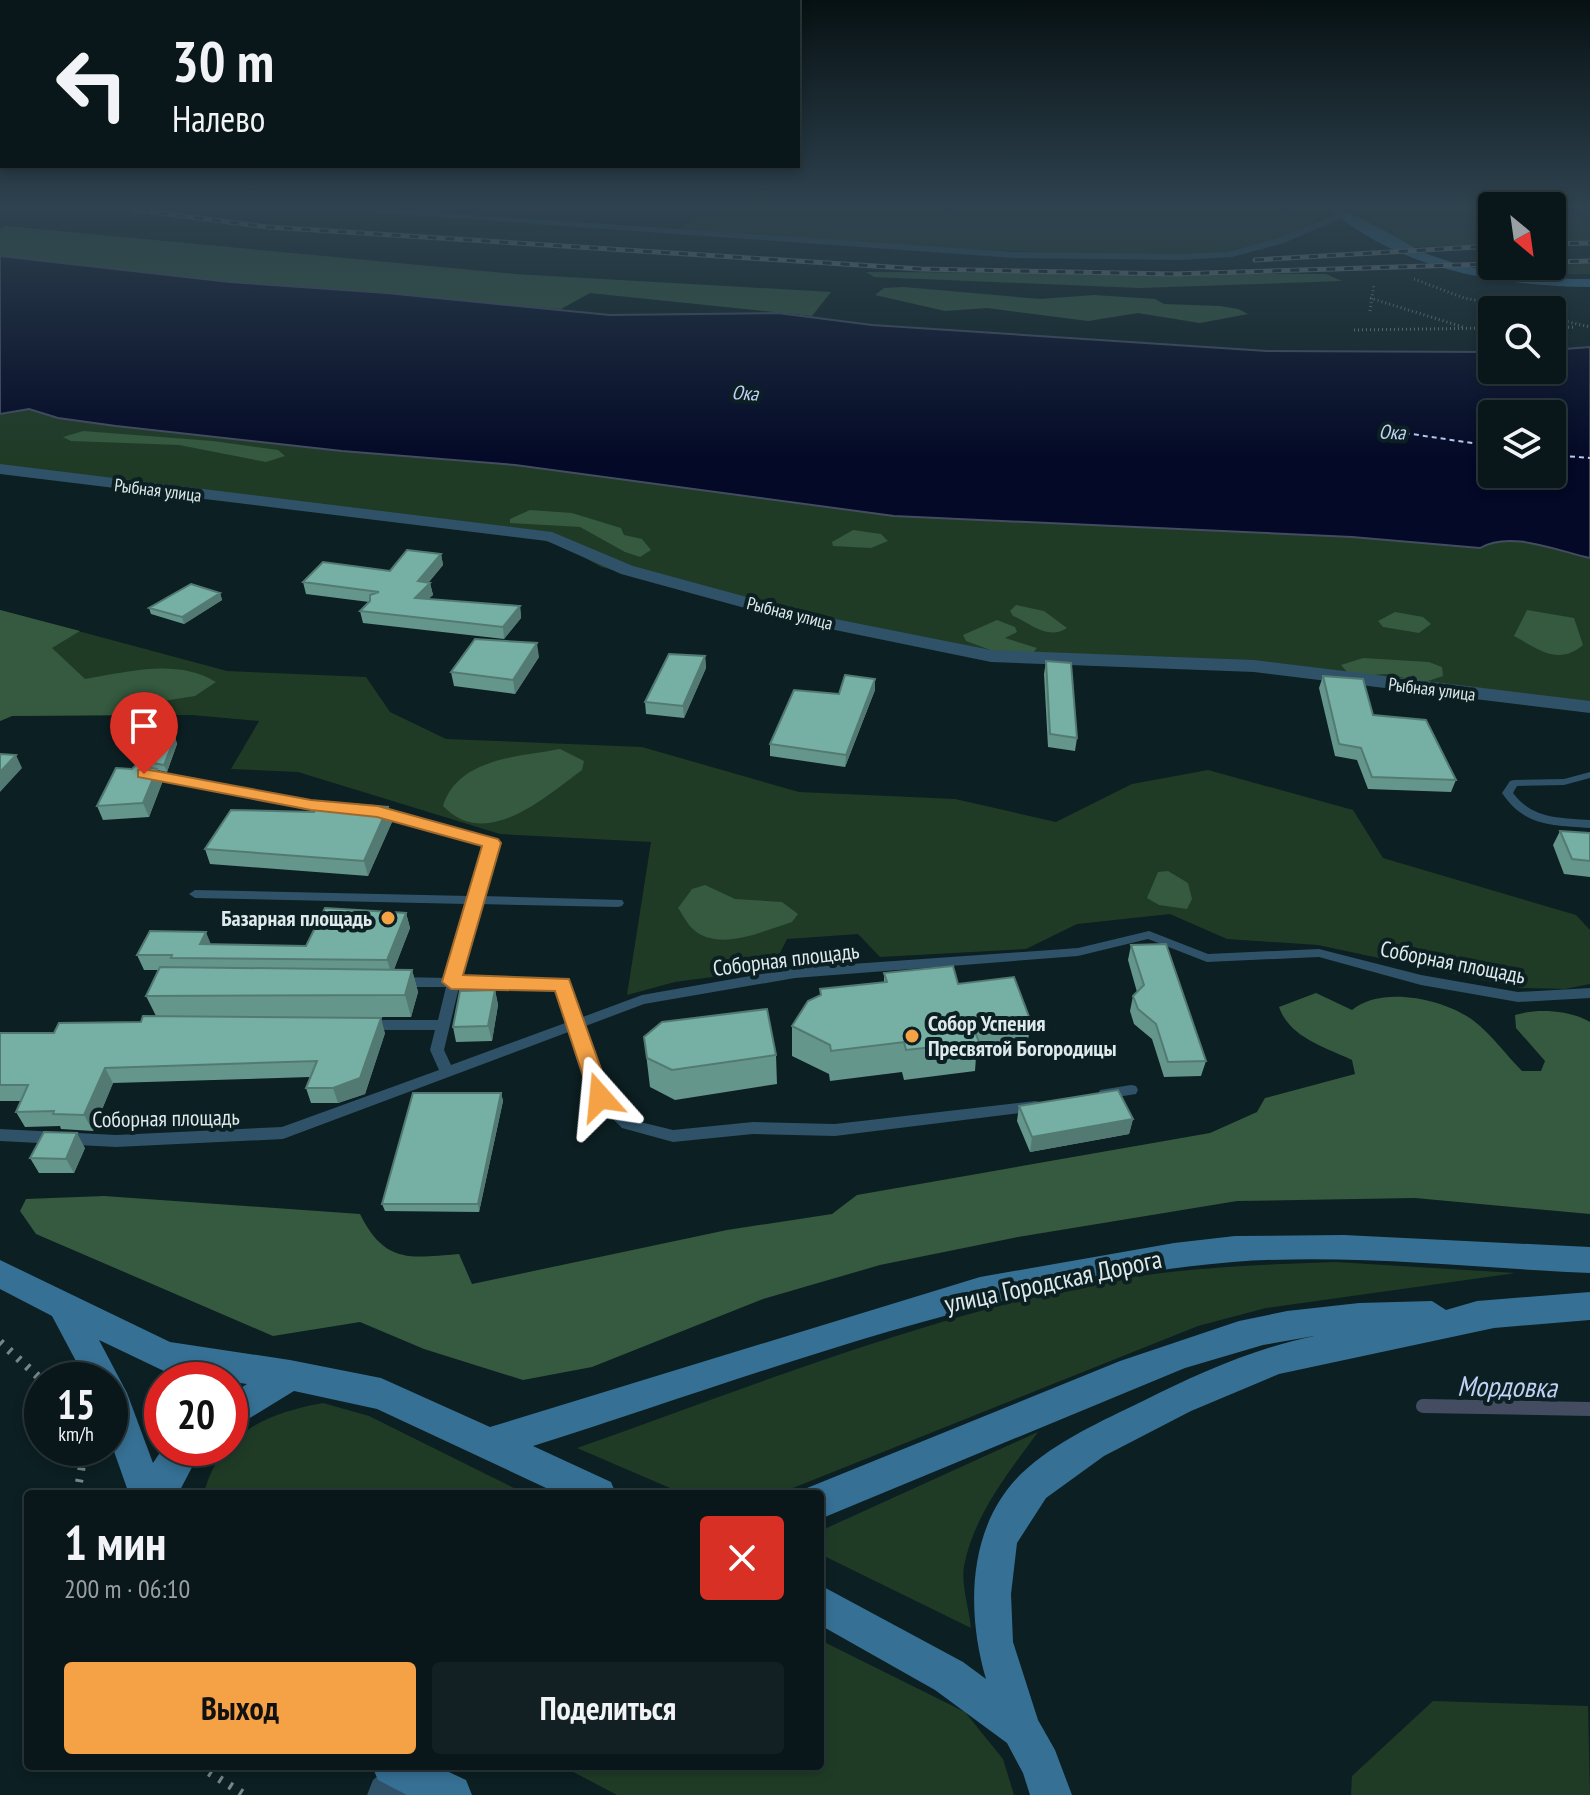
<!DOCTYPE html>
<html lang="ru">
<head>
<meta charset="utf-8">
<style>
	:root { --surface:#09171a; --page:#122023; --text:#f1f3f6; --muted:#999fa2; --line:#293639; --accent:#f5a246 }
	body { margin:0; font-family:"PT Sans Narrow",sans-serif; background:var(--page); color:var(--text); height:100vh; display:flex; flex-direction:column; font-size:30px; white-space:nowrap }
	* { box-sizing:border-box; margin:0 }
	p { font-size:26px; color:var(--muted) }
	.icon { flex:none; width:44px; height:44px; fill:none; stroke:currentColor; stroke-width:2; stroke-linecap:round; stroke-linejoin:round }
	.map { position:relative; flex:1; overflow:hidden }
	.drawer { position:absolute; left:24px; top:1490px; width:800px; height:280px; display:flex; flex-direction:column; background:var(--surface); border-radius:8px; box-shadow:0 4px 12px #0003,0 0 0 2px var(--line) }
	.drawer>* { flex:none }
	.hud { position:absolute; left:0px; top:0px; width:800px; height:168px; box-shadow:0 4px 12px #0003,0 0 0 2px var(--line); background:#09171a; color:var(--text); overflow:hidden }
	.needle { width:52px; rotate:151deg }
	.fabs { position:absolute; left:1478px; top:192px; display:grid; gap:16px }
	.fabs a { display:grid; place-items:center; width:88px; height:88px; border-radius:8px; background:var(--surface); box-shadow:0 4px 12px #0003,0 0 0 2px var(--line); font-size:40px }
	.speed { position:absolute; left:24px; top:1362px; display:flex; gap:16px; font-size:40px; font-weight:700; text-align:center }
	.speed>* { display:grid; place-content:center; width:104px; height:104px; border-radius:50%; background:var(--surface); box-shadow:0 4px 12px #0003,0 0 0 2px var(--line); line-height:1 }
	.speed small { font-size:20px; font-weight:400 }
	.speed .limit { border:12px solid #d22; background:#fff; color:#111 }
	.pin { position:absolute; display:grid; place-items:center; width:68px; height:68px; color:#fff; margin:-82px -34px; border-radius:50% 50% 50% 0; rotate:-45deg; box-shadow:0 0 8px #0007 }
	.pin .icon { rotate:45deg }
	.me { position:absolute; width:88px; margin:-44px; rotate:342deg; stroke-linejoin:round; filter:drop-shadow(0 0 6px #0008) }
	.turn { display:flex; align-items:center; gap:28px; height:168px; padding:0 40px; font-size:36px }
	.turn .icon { width:104px; height:104px; stroke-width:2.5 }
	.turn b { display:block; font-size:56px; line-height:68px }
	.round { display:grid; place-items:center; flex:none; width:84px; height:84px; border-radius:8px; background:var(--page) }
	.summary { display:flex; align-items:center; justify-content:space-between; height:136px; padding:0 40px }
	h1 { font-size:48px; font-weight:600; line-height:60px }
	.action { display:flex; gap:16px; margin-top:auto; padding:16px 40px }
	.action a { flex:1; height:92px; border-radius:8px; background:var(--accent); color:#111; font-size:32px; font-weight:600; line-height:92px; text-align:center }
	.action a+a { background:var(--page); color:var(--text) }
	.map>svg:first-child { display:block }
	.green { fill:#1f3b26 }
	.forest { fill:#355a3f }
	.water { fill:#030926; stroke:#444c61; stroke-width:2; fill-rule:evenodd }
	.lines { fill:none; stroke-linecap:round; stroke-linejoin:round }
	.stream { stroke:#444c61; stroke-width:14 }
	.ferry { stroke:#c1d1f6; stroke-width:2; stroke-dasharray:5 4; stroke-linecap:butt }
	.path-far1 { stroke:#778789; stroke-width:3; stroke-dasharray:1 3; stroke-linecap:butt }
	.path { stroke:#778789; stroke-width:8; stroke-dasharray:3 9; stroke-linecap:butt }
	.lane { fill:#2f5268; fill-rule:evenodd }
	.street { fill:#2f5268; fill-rule:evenodd }
	.secondary { fill:#367094; fill-rule:evenodd }
	.rail-casing { stroke:#768588; stroke-width:5 }
	.rail { stroke:#0c1f22; stroke-width:3; stroke-dasharray:9; stroke-linecap:butt }
	.wall { fill:#65968c }
	.shaded-wall { fill:#537a72 }
	.building { fill:#76afa3; stroke:#537a72; stroke-width:2 }
	.route { fill:#f5a246; stroke:#9f692e; stroke-width:2 }
	.poi-dot { fill:#f5a246; stroke:#0c1f22; stroke-width:3 }
	.labels { text-anchor:middle; dominant-baseline:central; stroke-width:8; stroke-linejoin:round; paint-order:stroke }
	.far-street-label { font-size:18px; fill:#dde9eb; stroke:#0c1f22 }
	.far-water-label { font-size:20px; font-style:italic; fill:#c1d1f6; stroke:#0c1f22 }
	.poi-label { font-size:22px; font-weight:bold; fill:#dde9eb; stroke:#0c1f22; text-anchor:end }
	.street-label { font-size:22px; fill:#dde9eb; stroke:#0c1f22 }
	.near-street-label { font-size:26px; fill:#dde9eb; stroke:#0c1f22 }
	.near-water-label { font-size:28px; font-style:italic; fill:#c1d1f6; stroke:#0c1f22 }
</style>
</head>
<body>
<div class="map">
<svg width="1590" height="1795" viewBox="0 0 1590 1795">
	<rect width="100%" height="100%" fill="#0c1f22"/>
	<path class="green" d="M713 208H1319L1326 213C1299 236 1261 246 1226 253 1177 262 1123 254 1073 253 942 250 810 238 678 230Z
		M1347 208H1492V244L1410 247Z
		M1552 208 1590 215V241L1552 242Z
		M1590 262V274H1520L1465 267Z
		M29 409 58 418 116 426 342 451 515 465 894 516 1352 537 1480 548C1511 531 1557 551 1590 558V710L1261 670 990 660 601 567 566 547 528 536 0 472V414Z
		M0 610 227 671 366 677 390 712 446 739 642 747 799 792 955 799 1056 822 1132 784 1208 770 1353 810 1383 858 1576 915 1590 930V984L1565 989 1519 988 1318 945 1227 939 1170 914 1077 924 1026 949 880 957 858 934 787 939 772 969 675 982 627 995 651 842 500 834 298 772 231 769 259 721 192 715 12 716 0 721Z
		M1335 1262 1516 1273 1266 1308 1198 1326 778 1494H684L577 1448C744 1389 913 1321 1087 1285 1168 1268 1252 1265 1335 1262Z
		M323 1403 369 1416 526 1494H204C218 1434 267 1413 323 1403Z
		M1038 1432C1008 1473 974 1515 964 1566 961 1584 969 1609 971 1628L820 1554V1531Z
		M820 1640 965 1712 1003 1759 1014 1795H617L562 1766H820Z
		M1433 1701 1588 1706 1590 1795H1351L1352 1776Z"/>
	<path class="forest" d="M5 226 515 274 831 292 812 316 590 293 561 309 230 282 0 256V229Z
		M866 272 1326 274 1342 281 1140 288 874 277Z
		M904 287 1040 299 1094 295 1155 299 1164 304 1220 306 1238 309 1248 314 1200 323 1138 313 1088 321 987 308 945 311 875 295 884 288Z
		M83 431 213 441 278 450 285 456 266 462 179 445 71 441 63 437Z
		M530 510 572 513 621 528 624 535 642 539 651 550 640 557 625 552 580 527 510 523V519Z
		M853 530 881 534 888 541 871 548 833 546 832 542Z
		M1016 605 1044 611 1067 628C1048 641 1030 623 1013 616L1010 611Z
		M0 610 80 631 52 648 85 679C129 672 176 658 216 682L195 696 132 706 126 715 12 716 0 721Z
		M1527 610 1574 618 1583 645C1559 666 1538 649 1514 636Z
		M1395 612 1423 617 1431 624 1419 633 1383 627 1378 621Z
		M997 620 1015 627 1017 632 1005 638 1037 648 1032 654 1004 655 966 641 963 635Z
		M1363 658 1429 662 1442 667 1443 676 1425 682 1385 674 1361 676 1347 672 1341 665Z
		M560 749 584 761 582 770C544 798 486 851 443 806 458 758 518 757 560 749Z
		M1168 871 1188 883 1192 899 1187 909 1159 905 1147 898 1158 872Z
		M705 885 735 899 782 902 798 914 792 922C765 930 718 953 693 929 687 924 683 915 678 908L692 889Z
		M1316 993 1352 1010C1382 985 1445 999 1474 1021 1492 1035 1506 1055 1522 1071H1541L1545 1061 1516 1028 1515 1015C1537 1008 1570 1010 1590 1022V1214L1415 1198 1237 1201 1018 1237 880 1265 763 1299 592 1367 523 1380 424 1349 360 1322 273 1336 36 1234 20 1211 26 1199 104 1196 360 1214C385 1264 409 1258 459 1254L472 1284 727 1230 832 1214 857 1195 1210 1133 1257 1112 1265 1098 1355 1074 1352 1060C1325 1047 1290 1038 1279 1007Z"/>
	<path class="water" d="M0 256 230 282 387 293 610 315 778 313 872 325 1267 351 1492 352V370H1552V350L1590 347V558C1557 551 1511 530 1480 548L1352 537 894 516 515 465 342 451 116 426 58 418 29 409 0 414ZM1492 414H1552V474H1492Z"/>
	<g class="lines">
		<path class="stream" d="M1423 1406 1590 1409"/>
		<path class="ferry" d="M1405 433 1492 446
			M1552 455 1590 458"/>
		<path class="path-far1" d="M886 208 948 213 998 208
			M1282 220 1292 208
			M1414 279 1464 298 1531 310
			M1370 298 1463 327
			M1370 311 1374 284
			M1552 318 1590 327
			M1552 328 1575 327
			M1354 330 1492 328"/>
		<path class="path" d="M0 1342 42 1380
			M77 1494 85 1448
			M199 1766 245 1795"/>
		<path class="lane" d="M147 772 334 804 340 807 334 810 143 777 142 775 143 773Z
			M1590 772V778L1564 785 1517 786 1513 793C1532 819 1560 818 1590 820V828C1552 825 1525 827 1502 793L1510 781 1514 780 1564 779Z
			M376 808 496 840 498 843 481 896 622 900 624 903 622 906 618 907 478 904 461 978 567 981 580 1018 642 995 795 968 1078 948 1149 931 1208 954 1319 949 1421 975 1518 992 1590 988V998L1518 1002 1421 985 1319 957 1207 962 1148 939 1078 956 795 978 644 1004 583 1027 606 1094 632 1120 673 1130 753 1122 835 1124 1035 1101 1040 1102 1042 1106 1040 1110 1035 1111 835 1136 753 1134 673 1142 622 1128 595 1101 571 1031 283 1139 116 1147 0 1141V1129L116 1135 282 1127 439 1070 430 1050 435 1030H368L363 1028 361 1025 363 1022 368 1020H438L446 987H401L396 985 395 982 396 979 401 977 448 978 466 904 195 898 189 894 195 890 469 896 486 845 372 813 370 811 372 809ZM459 987 557 989 568 1022 451 1065 444 1050Z
			M1131 1085 1136 1086 1138 1090 1136 1094 1105 1099 1100 1098 1098 1094 1100 1090Z"/>
		<path class="street" d="M312 208H368L1015 252 1180 254 1228 252 1276 239 1340 213 1349 215 1284 243 1232 257 1180 260 1015 258Z
			M0 464 552 532 633 566 805 613 991 650 1254 660 1590 701V713L1254 672 991 662 796 622 621 574 547 541 0 474Z
			M389 1766H424L428 1776 418 1795H367L373 1780Z"/>
		<path class="secondary" d="M1329 208C1353 208 1403 244 1430 255 1482 274 1535 279 1590 279V287C1501 286 1398 270 1329 208Z
			M1344 1235 1590 1247V1273C1472 1268 1351 1253 1233 1262 998 1281 757 1375 533 1446L611 1482 616 1494H559L377 1409 294 1391 230 1430V1395L247 1384 166 1372 99 1340 127 1393 153 1463 163 1448H202L178 1494H129L110 1440V1380H86L52 1316 0 1289V1260L170 1342 290 1360 381 1378 490 1427 980 1277 1174 1243 1235 1236Z
			M1590 1292V1320L1494 1328 1279 1374 1191 1411 1104 1456 1046 1498 1017 1543 1011 1594 1013 1642 1038 1720 1055 1750 1072 1795H1030L1023 1773 1007 1743 935 1690 820 1625V1585L963 1662 986 1679C966 1611 967 1526 1022 1473 1056 1441 1102 1421 1143 1401 1197 1374 1255 1348 1314 1336L1263 1345 1185 1368 820 1519V1494H805L807 1488 1120 1361 1239 1321 1287 1311 1359 1303 1432 1301 1446 1310 1477 1301Z
			M372 1766H436L466 1780 472 1795H407L378 1780Z"/>
		<g class="rail-casing">
			<path id="rail" d="M123 208 267 227 921 269 1173 274 1492 264
				M1552 244 1590 243
				M1255 260 1492 246
				M1552 262 1590 261"/>
		</g>
		<use href="#rail" class="rail"/>
	</g>
	<path class="wall" d="M441 554 443 565 428 583H430L433 595 428 599 520 606 521 618 504 639 363 623 360 611 369 602 306 594 303 582 390 571Z
		M220 593 222 600 184 624 151 614 149 608Z
		M705 656 706 668 684 718 646 714 645 702Z
		M539 657 515 694 454 686 451 672Z
		M1046 661 1077 738 1075 751 1048 747 1044 674Z
		M1323 676 1456 780 1451 792 1368 789 1357 760 1335 756 1319 688Z
		M875 679V690L845 767 770 756V744Z
		M175 737 177 744 167 772 157 770 162 783 149 817 103 820 97 806 132 769 151 768 148 762Z
		M388 807 392 822 368 876 210 864 205 849 314 812Z
		M1560 831 1590 833V877L1564 874 1553 845Z
		M406 913 410 928 394 969 412 970 418 992 411 1017H330L385 1033 365 1094 338 1103H311L306 1088 310 1077 113 1083 93 1131 61 1129 60 1126 25 1127 16 1112 21 1101H0V1033H54L141 1022 156 1016 146 996 159 970H144L137 955 211 945 306 946Z
		M1131 945 1206 1061 1201 1076 1164 1077 1152 1039 1134 1024 1130 1011 1133 996 1137 992 1128 960Z
		M884 973 958 984 1031 1022 1026 1052 976 1057 975 1071 904 1080 902 1072 830 1081 829 1074 792 1056V1026L820 995V989L884 982Z
		M495 990 498 1005 492 1041 456 1042 453 1027Z
		M644 1037 776 1055 777 1084 675 1100 650 1087Z
		M501 1093 503 1101 479 1212 385 1211 382 1204Z
		M1019 1106 1133 1119 1129 1134 1030 1152 1017 1121Z
		M85 1148 74 1173H39L30 1158Z"/>
	<path class="shaded-wall" d="M441 554 443 565 420 593 418 581Z
		M430 583 433 595 417 609 415 598Z
		M220 593 222 600 184 624 182 617Z
		M520 606 521 618 504 639 503 627Z
		M537 643 539 657 515 694 513 680Z
		M705 656 706 668 684 718 683 706Z
		M875 679V690L845 767 846 755Z
		M175 737 177 744 167 772 164 765Z
		M16 755 22 768 0 792V772Z
		M157 769 162 783 149 817 143 803Z
		M388 807 392 822 368 876 364 861Z
		M406 913 410 928 392 975 387 960Z
		M206 932 212 947 206 959 200 944Z
		M412 970 418 992 411 1017 405 995Z
		M495 990 498 1005 492 1041 488 1026Z
		M381 1018 385 1033 365 1094 338 1103 333 1088Z
		M105 1068 113 1083 93 1131 84 1115Z
		M501 1093 503 1101 479 1212 478 1204Z
		M1133 1119 1129 1134 1030 1152 1032 1137Z
		M77 1133 85 1148 74 1173 66 1159Z"/>
	<path class="building" d="M407 550 441 554 418 581 430 583 415 598 520 606 503 627 360 611 370 601V595L379 592 303 582 323 562 390 571Z
		M191 584 220 593 182 617 149 608Z
		M475 639 537 643 513 680 451 672Z
		M669 654 705 656 683 706 645 702Z
		M1046 661 1071 663 1077 738 1050 734Z
		M845 675 875 679 846 755 770 744 794 690 839 694Z
		M1323 676 1363 679 1373 715 1426 720 1456 780 1372 777 1361 748 1339 744Z
		M175 737 164 765 148 762Z
		M0 754 16 755 0 772Z
		M136 765 157 769 143 803 97 806 116 768 132 769Z
		M320 802 388 807 364 861 205 849 231 810 314 812Z
		M1560 831 1590 833V861L1572 859Z
		M325 908 406 913 387 960 171 958 172 955H137L150 931 206 932 200 944 306 946Z
		M1166 944 1206 1061 1168 1062 1156 1024 1138 1009 1133 996 1144 985 1131 945Z
		M953 966 958 984 1014 977 1031 1022 974 1029 979 1042 906 1050 904 1042 831 1051 830 1045 792 1026 808 1001 821 995 820 989 887 982 884 973Z
		M160 967 412 970 405 995 146 996Z
		M495 990 488 1026 453 1027 460 991Z
		M767 1009 776 1055 672 1070 647 1058 644 1037 662 1022Z
		M143 1016 381 1018 360 1078 333 1088H306L317 1061 105 1068 84 1115 53 1114 54 1111 16 1112 28 1085H0V1033H54L59 1023 141 1022Z
		M1118 1090 1133 1119 1032 1137 1019 1106Z
		M413 1093H501L478 1204H382Z
		M44 1132 77 1133 66 1159 30 1158Z"/>
	<linearGradient id="sky" x2="0" y2="1"><stop stop-color="#071113"/><stop offset="0.45" stop-color="#2e424f"/><stop offset="1" stop-color="#2e424f" stop-opacity="0"/></linearGradient>
	<rect width="1590" height="460" fill="url(#sky)"/>
	<path class="route" d="M144 769 311 800 378 806 498 839 501 843 463 975 569 979 611 1097 608 1103H593L590 1097 555 991 451 989 442 982 482 846 377 817 311 810 138 777V770Z"/>
	<g class="poi-dot">
		<circle cx="388" cy="918" r="8"/>
		<circle cx="912" cy="1036" r="8"/>
	</g>
	<g class="labels">
		<g class="far-street-label">
			<text transform="translate(158 490) rotate(7)">Рыбная улица</text>
			<text transform="translate(790 613) rotate(14)">Рыбная улица</text>
			<text transform="translate(1432 689) rotate(7)">Рыбная улица</text>
		</g>
		<g class="far-water-label">
			<text transform="translate(745 393) rotate(4)">Ока</text>
			<text transform="translate(1392 432) rotate(2)">Ока</text>
		</g>
		<g class="poi-label">
			<text x="372" y="918">Базарная площадь</text>
			<text x="928" y="1023" text-anchor="start">Собор Успения<tspan x="928" dy="25">Пресвятой Богородицы</tspan></text>
		</g>
		<g class="street-label">
			<text transform="translate(786 959) rotate(-7)">Соборная площадь</text>
			<text transform="translate(1453 962) rotate(11)">Соборная площадь</text>
			<text transform="translate(166 1118) rotate(-1)">Соборная площадь</text>
		</g>
		<g class="near-street-label">
			<text transform="translate(1053 1281) rotate(-12)">улица Городская Дорога</text>
		</g>
		<g class="near-water-label">
			<text transform="translate(1507 1386) rotate(1)">Мордовка</text>
		</g>
	</g>
</svg>
<div class="fabs">
<a><svg class="needle" viewBox="-14 -14 28 28"><path d="M0-13l5 13h-10z" fill="#e53935"/><path d="M0 13l5-13h-10z" fill="#999fa2"/></svg></a>
<a><svg class="icon" aria-label="search" viewBox="0 0 24 24"><circle cx="10" cy="10" r="6"/><path d="M15 15l6 6"/></svg></a>
<a><svg class="icon" aria-label="layers" viewBox="0 0 24 24"><path d="M12 4l9 5-9 5-9-5zM3 14l9 5 9-5"/></svg></a>
</div>
<div class="speed"><div>15<small>km/h</small></div><div class="limit">20</div></div>
<div class="pin" style="left:144px;top:774px;background:#d93025"><svg class="icon" aria-label="arrive" viewBox="0 0 24 24"><path d="M6 21V4h12l-3 4 3 4H6"/></svg></div>
<svg class="me" style="left:600px;top:1097px" viewBox="-20 -20 40 40"><path d="M0-17L14 15 0 8-14 15z" fill="#f5a246" stroke="#fff" stroke-width="4"/></svg>
<div class="hud">
<div class="turn"><svg class="icon" aria-label="left" viewBox="0 0 24 24"><path d="M17 20v-9H6M10 6l-5 5 5 5"/></svg><div><b>30 m</b>Налево</div></div>
</div>
<section class="drawer">
<div class="summary"><div><h1>1 мин</h1><p>200 m · 06:10</p></div><a class="round" style="background:#d93025;color:#fff"><svg class="icon" aria-label="close" viewBox="0 0 24 24"><path d="M6 6l12 12M18 6L6 18"/></svg></a></div>
<div class="action"><a>Выход</a><a>Поделиться</a></div>
</section>
</div>
</body>
</html>
